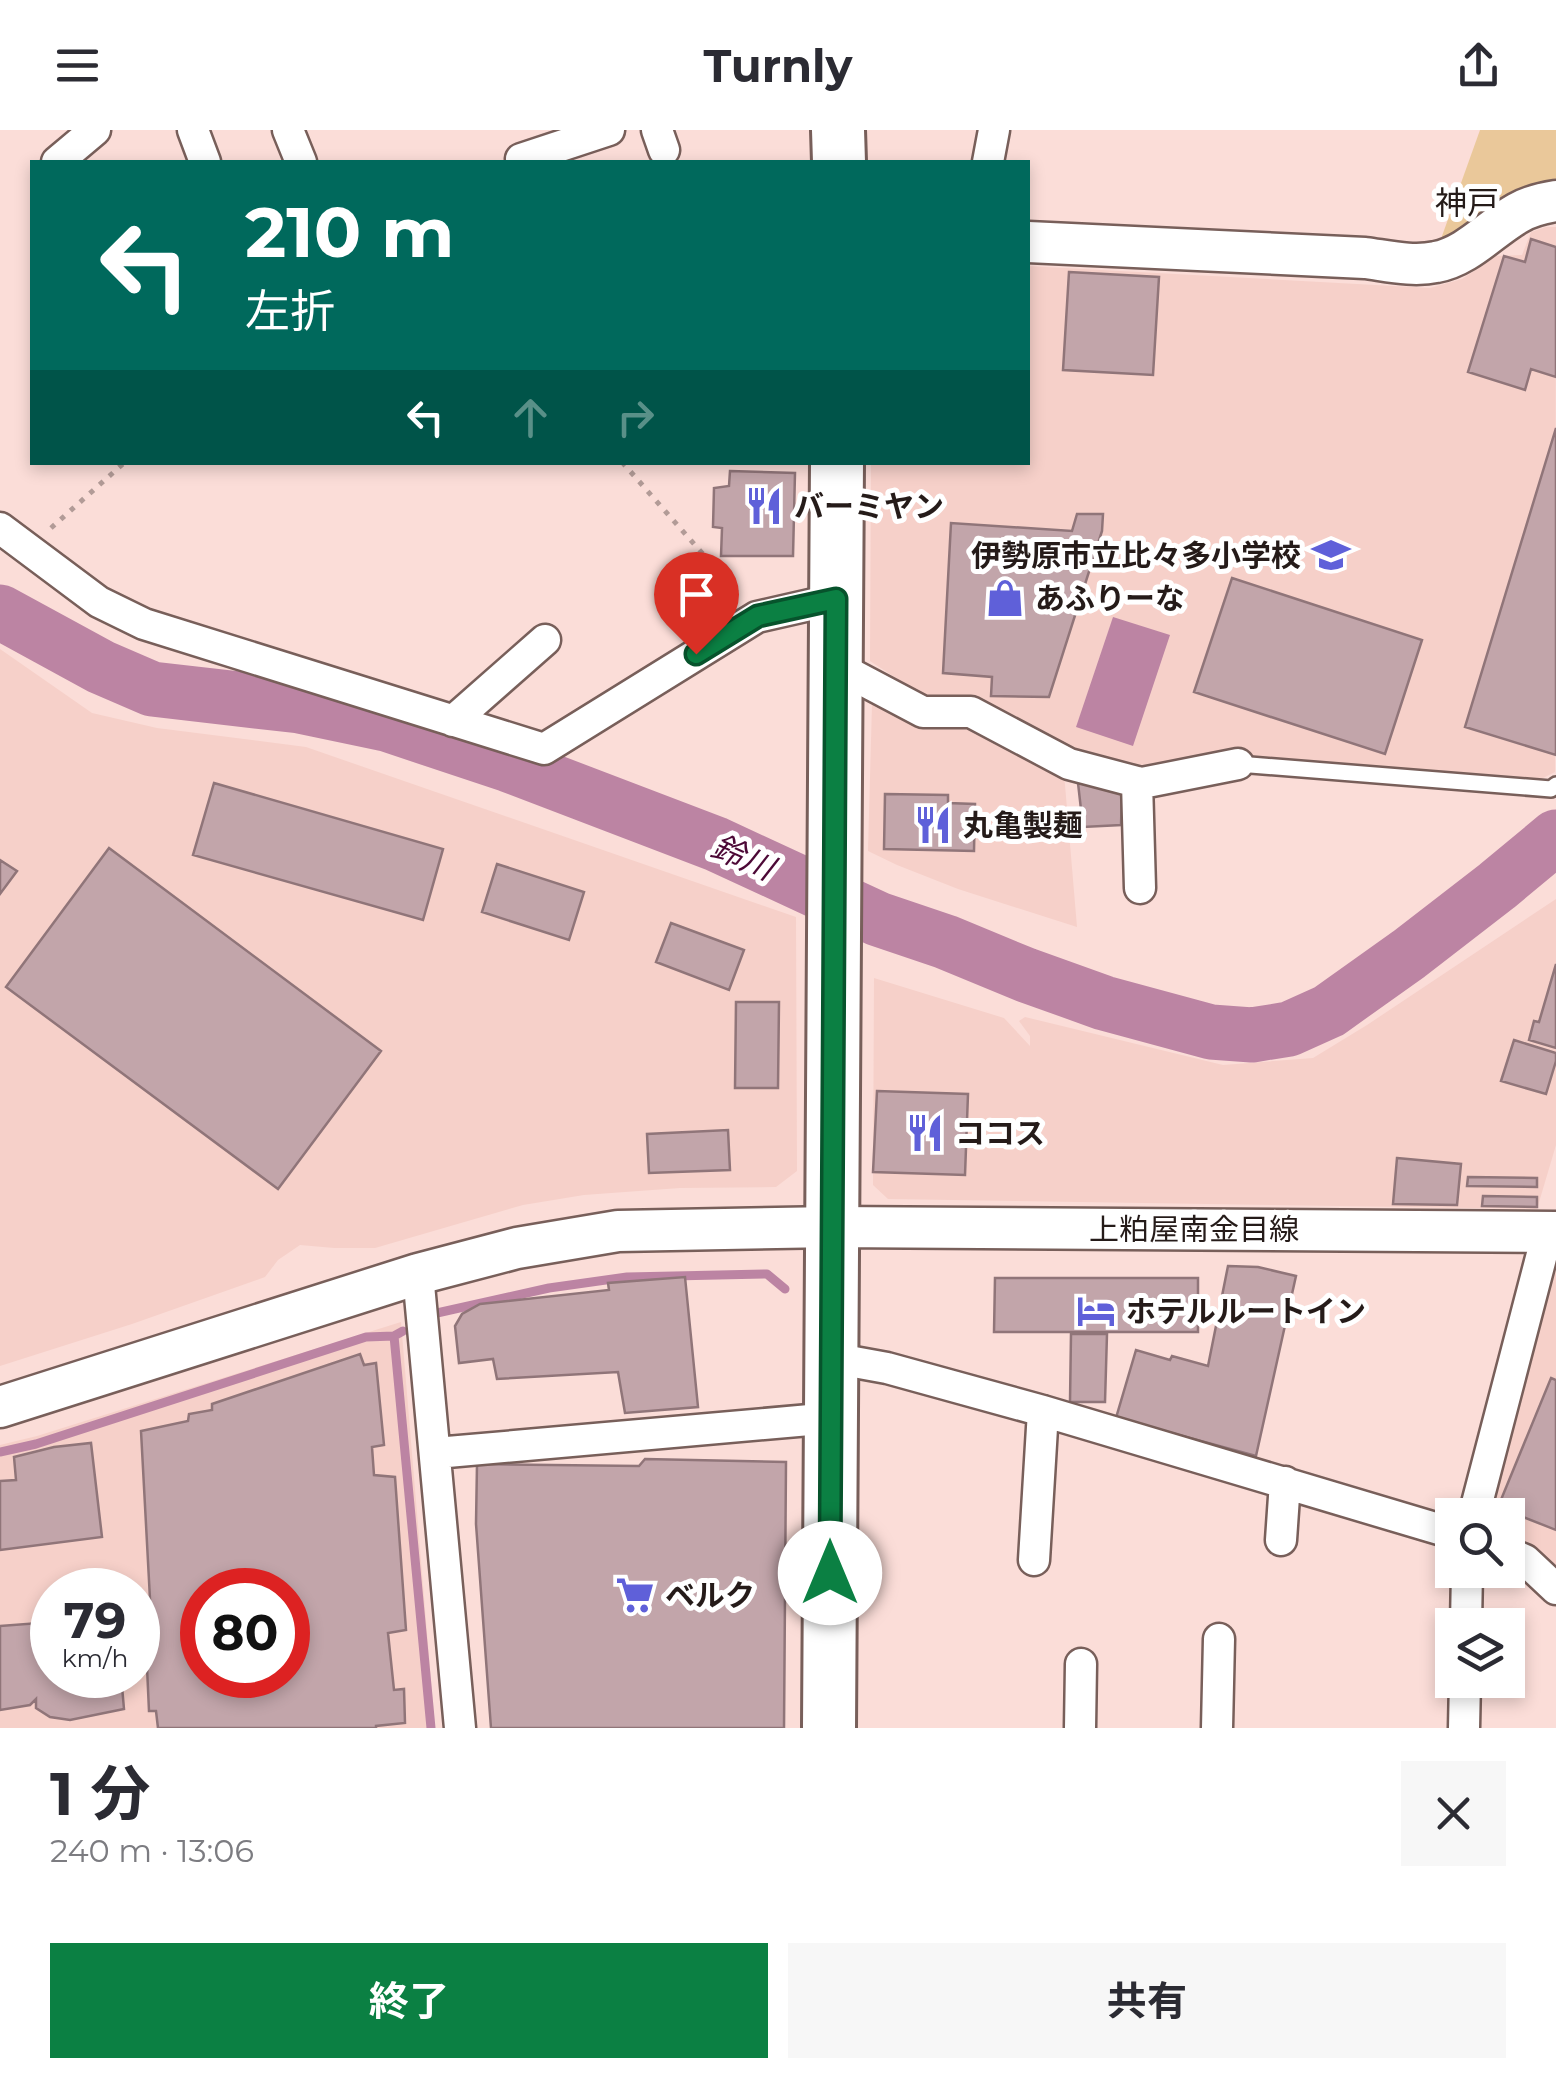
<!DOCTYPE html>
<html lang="ja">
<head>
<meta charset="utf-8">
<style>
	:root { --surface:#fff; --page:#f7f7f7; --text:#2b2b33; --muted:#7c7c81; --accent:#0b8043 }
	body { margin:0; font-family:Montserrat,"Noto Sans JP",sans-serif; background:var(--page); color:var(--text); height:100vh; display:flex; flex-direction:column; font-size:38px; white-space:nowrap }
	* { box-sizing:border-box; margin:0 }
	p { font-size:32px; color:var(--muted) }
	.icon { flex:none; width:55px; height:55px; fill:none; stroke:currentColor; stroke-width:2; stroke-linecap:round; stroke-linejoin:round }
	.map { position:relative; height:1598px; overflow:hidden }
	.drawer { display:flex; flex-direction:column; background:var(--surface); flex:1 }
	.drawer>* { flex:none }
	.hud { position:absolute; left:30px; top:30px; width:1000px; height:305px; border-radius:0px; box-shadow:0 5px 15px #0003; background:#00695c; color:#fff; overflow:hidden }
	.controls { position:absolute; left:1435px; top:1368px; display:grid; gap:20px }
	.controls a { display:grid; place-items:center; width:90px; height:90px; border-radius:0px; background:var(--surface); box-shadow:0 5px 15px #0003; font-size:50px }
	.speed { position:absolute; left:30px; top:1438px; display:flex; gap:20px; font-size:50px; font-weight:700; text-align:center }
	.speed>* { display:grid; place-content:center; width:130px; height:130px; border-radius:50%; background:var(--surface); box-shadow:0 5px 15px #0003; line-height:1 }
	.speed small { font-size:25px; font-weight:400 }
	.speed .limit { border:15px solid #d22; background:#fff; color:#111 }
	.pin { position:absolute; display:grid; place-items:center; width:85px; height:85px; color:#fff; margin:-102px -42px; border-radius:50% 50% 50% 0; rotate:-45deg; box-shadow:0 0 10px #0007 }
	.pin .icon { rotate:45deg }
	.me { position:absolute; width:110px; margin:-55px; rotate:0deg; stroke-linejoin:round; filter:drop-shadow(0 0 8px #0008) }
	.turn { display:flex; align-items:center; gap:35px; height:210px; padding:0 50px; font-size:45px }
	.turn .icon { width:130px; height:130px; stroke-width:2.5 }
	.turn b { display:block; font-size:70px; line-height:85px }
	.lanes { display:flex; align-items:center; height:95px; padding:0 50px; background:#0003; justify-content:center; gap:50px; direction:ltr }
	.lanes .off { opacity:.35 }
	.round { display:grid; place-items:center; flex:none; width:105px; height:105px; border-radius:0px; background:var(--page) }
	.headline { display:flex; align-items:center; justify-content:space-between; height:170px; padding:0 50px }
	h1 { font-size:60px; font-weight:700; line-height:75px }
	.primary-button { display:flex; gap:20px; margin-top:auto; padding:20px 50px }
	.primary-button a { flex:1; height:115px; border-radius:0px; background:var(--accent); color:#fff; font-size:40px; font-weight:700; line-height:115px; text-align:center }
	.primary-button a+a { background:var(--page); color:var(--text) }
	header { display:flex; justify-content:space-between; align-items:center; height:130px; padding:0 50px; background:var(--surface); font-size:45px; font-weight:700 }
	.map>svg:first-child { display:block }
	.built { fill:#f6d0c9; fill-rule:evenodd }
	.green { fill:#eac89a }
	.water { fill:#bc84a3 }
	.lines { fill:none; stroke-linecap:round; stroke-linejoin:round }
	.stream { stroke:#bc84a3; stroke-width:9 }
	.river { stroke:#bc84a3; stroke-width:55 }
	.building { fill:#c2a5aa; stroke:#907579; stroke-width:2.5; fill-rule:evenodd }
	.lane-casing { stroke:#785f5a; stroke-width:20 }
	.street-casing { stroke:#785f5a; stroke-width:35 }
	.secondary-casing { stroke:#785f5a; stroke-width:45 }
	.highway-casing { stroke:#785f5a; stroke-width:58 }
	.path { stroke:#b29b97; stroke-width:5; stroke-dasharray:5 8; stroke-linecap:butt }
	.lane { stroke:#fff; stroke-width:15 }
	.street { stroke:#fff; stroke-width:30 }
	.secondary { stroke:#fff; stroke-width:40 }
	.highway { stroke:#fff; stroke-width:52 }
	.route-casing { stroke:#07532c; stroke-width:25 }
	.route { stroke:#0b8043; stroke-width:18 }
	.labels { text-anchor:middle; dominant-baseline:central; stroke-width:10; stroke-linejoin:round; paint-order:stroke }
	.poi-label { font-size:30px; font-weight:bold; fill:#251b19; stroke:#fff; text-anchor:start }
	.street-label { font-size:30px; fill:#251b19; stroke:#fff }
	.neighbourhood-label { font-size:32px; fill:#251b19; stroke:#fff }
	.water-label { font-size:32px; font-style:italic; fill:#4c0836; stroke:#fff }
</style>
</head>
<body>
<header><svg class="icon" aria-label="menu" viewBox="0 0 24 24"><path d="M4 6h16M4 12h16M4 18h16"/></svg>Turnly<svg class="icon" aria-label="share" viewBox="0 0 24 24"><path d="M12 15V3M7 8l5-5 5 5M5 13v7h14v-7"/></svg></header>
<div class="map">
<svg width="1556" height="1598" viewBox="0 0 1556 1598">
	<rect width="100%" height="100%" fill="#fbddd8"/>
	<path class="built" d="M1546 97H1556L1555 642 1537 651 1234 624 1122 641 975 569 925 567 870 531 871 333 1028 332V136L1430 158 1462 149 1496 126 1522 125 1531 102Z
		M0 519 92 583 157 598 306 617 796 787 797 1041 776 1057 680 1058 584 1065 523 1075 375 1118H334L300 1115 278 1130 265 1147 132 1194 0 1236Z
		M872 574 968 597 1064 643 1077 797 958 759 897 735 868 721Z
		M1556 769V1015L1537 1079 888 1069 873 1055 874 848 1004 888 1030 916V906L1019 891 1025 887 1223 935 1313 928 1367 895Z
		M1556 1142V1441L1508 1412V1385H1485L1551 1147Z
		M401 1192 435 1598H0V1315L37 1306ZM52 1460H138V1545H52ZM202 1460H288V1545H202Z"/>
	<path class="green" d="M1480 0H1556V53L1437 120Z"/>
	<path class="water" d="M1113 487 1170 505 1133 616 1076 597Z"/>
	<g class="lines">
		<path class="stream" d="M437 1183 549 1158 627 1147 767 1144 785 1159
			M394 1206 431 1598
			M0 1322 36 1314 366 1207 394 1206 403 1201"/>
		<path class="river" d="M0 482 101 537 152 559 300 576 386 594 509 635 716 714 878 789 946 812 1026 845 1104 873 1211 902 1252 905 1289 899 1329 881 1409 824 1497 756 1556 707"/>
	</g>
	<path class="building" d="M1531 109 1556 117V247L1531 239 1525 260 1468 242 1504 126 1525 132Z
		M1069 142 1159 147 1153 245 1063 240Z
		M1556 298V625L1465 597Z
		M730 341 795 343 793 426H721L722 398 713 397 714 358 729 356Z
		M1077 384H1103L1102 401 1049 567 991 566 992 547 943 543 951 393 1072 401Z
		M1232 448 1422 510 1385 624 1194 562Z
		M214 653 443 719 423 790 193 725Z
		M1078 653 1122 661 1121 695 1083 697Z
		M885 664 948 665V673L975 674 974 721 884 719Z
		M109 718 381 921 278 1059 6 857Z
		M0 730 17 741 0 764Z
		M497 734 584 762 569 810 482 782Z
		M671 793 744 820 729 860 656 832Z
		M1556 834V918L1529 910 1534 891 1539 892Z
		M736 872H779L778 958H735Z
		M1514 910 1556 923V931L1546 964 1501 951Z
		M877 961 968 964 965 1045 873 1042Z
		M728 1000 730 1040 649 1043 647 1004Z
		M1397 1028 1461 1034 1457 1075 1393 1074Z
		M1468 1047 1537 1048V1057L1467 1056Z
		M1483 1066 1537 1067V1077L1482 1076Z
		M1228 1136 1258 1137 1296 1146 1256 1326 1116 1288 1136 1220 1170 1230 1172 1226 1208 1236Z
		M685 1147 698 1277 625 1283 618 1242 497 1249 493 1229 459 1233 455 1196 462 1184 480 1174 609 1160 608 1153Z
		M995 1148H1198V1202H994Z
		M1071 1204H1107L1105 1272H1070Z
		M360 1224 364 1235 376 1233 384 1315 372 1317 374 1345 395 1347 406 1500 388 1503 394 1560 404 1559 405 1593 376 1596V1598H158L156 1581H149L144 1471 150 1469 141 1301 188 1291 189 1284 212 1280V1274ZM202 1460H288V1545H202Z
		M1551 1248 1556 1250V1400L1498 1377Z
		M91 1313 102 1407 0 1420V1351L16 1350 14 1327 54 1317Z
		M645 1329 786 1332 784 1598H491L476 1394 477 1334 639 1336Z
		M52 1492V1545H121L124 1579 70 1590 50 1587 36 1578V1569L30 1575 0 1580V1496Z"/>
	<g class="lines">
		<g class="lane-casing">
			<path id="lane" d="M1238 634 1551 659 1556 655"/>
		</g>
		<g class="street-casing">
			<path id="street" d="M193 0 205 32
				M288 0 301 32
				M657 0 664 20
				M521 29 609 0
				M57 32 95 0
				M988 32 994 0
				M0 398 99 472 144 494 544 619 757 487 836 469
				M836 536 923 582H971L1069 634 1137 652 1142 653 1238 634
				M453 591 545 510
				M1137 652 1140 758
				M418 1144 460 1598
				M832 1228 887 1238 1043 1281 1452 1403
				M436 1323 832 1288
				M1474 1385 1548 1101
				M1281 1410 1285 1352
				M1508 1423 1525 1430 1556 1459
				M1034 1430 1043 1281
				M1466 1495 1467 1440
				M1080 1598 1081 1534
				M1217 1598 1219 1509
				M1464 1598 1465 1550"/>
		</g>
		<g class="secondary-casing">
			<path id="secondary" d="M1028 112 1365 128C1388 131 1413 137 1436 132 1468 126 1491 98 1518 83 1530 76 1543 73 1556 71
				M0 1277 418 1144 517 1118 618 1101 833 1097 1556 1102"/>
		</g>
		<g class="highway-casing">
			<path id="highway" d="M838 0 839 32
				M829 1598 837 332"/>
		</g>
		<path class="path" d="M622 332 739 465
			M51 398 125 332"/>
		<use href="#lane" class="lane"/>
		<use href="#street" class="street"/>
		<use href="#secondary" class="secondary"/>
		<use href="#highway" class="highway"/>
	</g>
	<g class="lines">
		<g class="route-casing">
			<path id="route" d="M696 524 758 486 836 469 830 1443"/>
		</g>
		<use href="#route" class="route"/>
	</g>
	<defs>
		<g id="restaurant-bare" transform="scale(3)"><path d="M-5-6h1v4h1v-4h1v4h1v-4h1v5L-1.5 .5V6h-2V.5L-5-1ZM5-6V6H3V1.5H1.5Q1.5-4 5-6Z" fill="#5f60d9" stroke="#fff" stroke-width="2.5" paint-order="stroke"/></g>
		<g id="school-bare" transform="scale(3)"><path d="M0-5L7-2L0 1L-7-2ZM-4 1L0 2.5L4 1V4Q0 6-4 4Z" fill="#5f60d9" stroke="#fff" stroke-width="2.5" paint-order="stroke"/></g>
		<g id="shop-bare" transform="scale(3)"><path d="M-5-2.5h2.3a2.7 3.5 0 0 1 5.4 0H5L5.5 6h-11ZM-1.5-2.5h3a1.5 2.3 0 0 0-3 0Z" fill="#5f60d9" stroke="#fff" stroke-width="2.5" paint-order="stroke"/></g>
		<g id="hotel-bare" transform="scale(3)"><path d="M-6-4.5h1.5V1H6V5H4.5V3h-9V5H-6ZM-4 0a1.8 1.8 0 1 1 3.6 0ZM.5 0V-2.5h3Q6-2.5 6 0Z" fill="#5f60d9" stroke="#fff" stroke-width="2.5" paint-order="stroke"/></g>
		<g id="supermarket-bare" transform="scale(3)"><path d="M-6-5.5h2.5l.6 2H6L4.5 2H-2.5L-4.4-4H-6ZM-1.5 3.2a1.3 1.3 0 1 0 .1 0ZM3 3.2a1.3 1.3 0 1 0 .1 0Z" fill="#5f60d9" stroke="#fff" stroke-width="2.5" paint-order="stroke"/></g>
	</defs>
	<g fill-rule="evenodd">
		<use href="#restaurant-bare" x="764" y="376"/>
		<use href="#school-bare" x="1331" y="425"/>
		<use href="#shop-bare" x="1005" y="468"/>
		<use href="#restaurant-bare" x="933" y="695"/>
		<use href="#restaurant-bare" x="925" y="1003"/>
		<use href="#hotel-bare" x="1096" y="1181"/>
		<use href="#supermarket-bare" x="635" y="1465"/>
	</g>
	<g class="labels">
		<g class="poi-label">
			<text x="794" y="376">バーミヤン</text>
			<text x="1301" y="425" text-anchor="end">伊勢原市立比々多小学校</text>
			<text x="1035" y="468">あふりーな</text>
			<text x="963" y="695">丸亀製麺</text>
			<text x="955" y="1003">ココス</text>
			<text x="1126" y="1181">ホテルルートイン</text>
			<text x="665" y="1465">ベルク</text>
		</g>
		<g class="street-label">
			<text x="1194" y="1099">上粕屋南金目線</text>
		</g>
		<g class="neighbourhood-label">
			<text x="1467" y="72">神戸</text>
		</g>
		<g class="water-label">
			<text transform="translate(743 727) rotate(24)">鈴川</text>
		</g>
	</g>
</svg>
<div class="controls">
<a><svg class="icon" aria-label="search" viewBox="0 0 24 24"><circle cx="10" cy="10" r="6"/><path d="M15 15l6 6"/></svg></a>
<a><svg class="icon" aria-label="layers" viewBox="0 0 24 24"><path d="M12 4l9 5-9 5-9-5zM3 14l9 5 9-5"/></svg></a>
</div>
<div class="speed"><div>79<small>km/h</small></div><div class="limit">80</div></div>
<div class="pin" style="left:696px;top:524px;background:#d93025"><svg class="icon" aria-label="arrive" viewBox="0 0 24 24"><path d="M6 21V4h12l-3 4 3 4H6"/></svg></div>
<svg class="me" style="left:830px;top:1443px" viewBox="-20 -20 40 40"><circle r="19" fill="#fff"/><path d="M0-13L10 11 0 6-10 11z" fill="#0b8043"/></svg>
<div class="hud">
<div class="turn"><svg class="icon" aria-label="left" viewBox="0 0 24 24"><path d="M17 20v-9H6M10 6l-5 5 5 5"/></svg><div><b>210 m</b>左折</div></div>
<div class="lanes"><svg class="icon" aria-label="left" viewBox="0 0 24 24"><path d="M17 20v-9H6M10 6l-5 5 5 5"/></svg><svg class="icon off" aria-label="ahead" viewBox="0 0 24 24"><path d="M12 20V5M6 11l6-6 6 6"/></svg><svg class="icon off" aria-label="right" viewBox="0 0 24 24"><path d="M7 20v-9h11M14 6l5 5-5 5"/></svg></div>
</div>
</div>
<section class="drawer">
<div class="headline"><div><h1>1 分</h1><p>240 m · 13:06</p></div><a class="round"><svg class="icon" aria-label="close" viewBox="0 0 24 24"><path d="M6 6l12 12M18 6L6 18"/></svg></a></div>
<div class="primary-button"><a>終了</a><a>共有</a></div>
</section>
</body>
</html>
